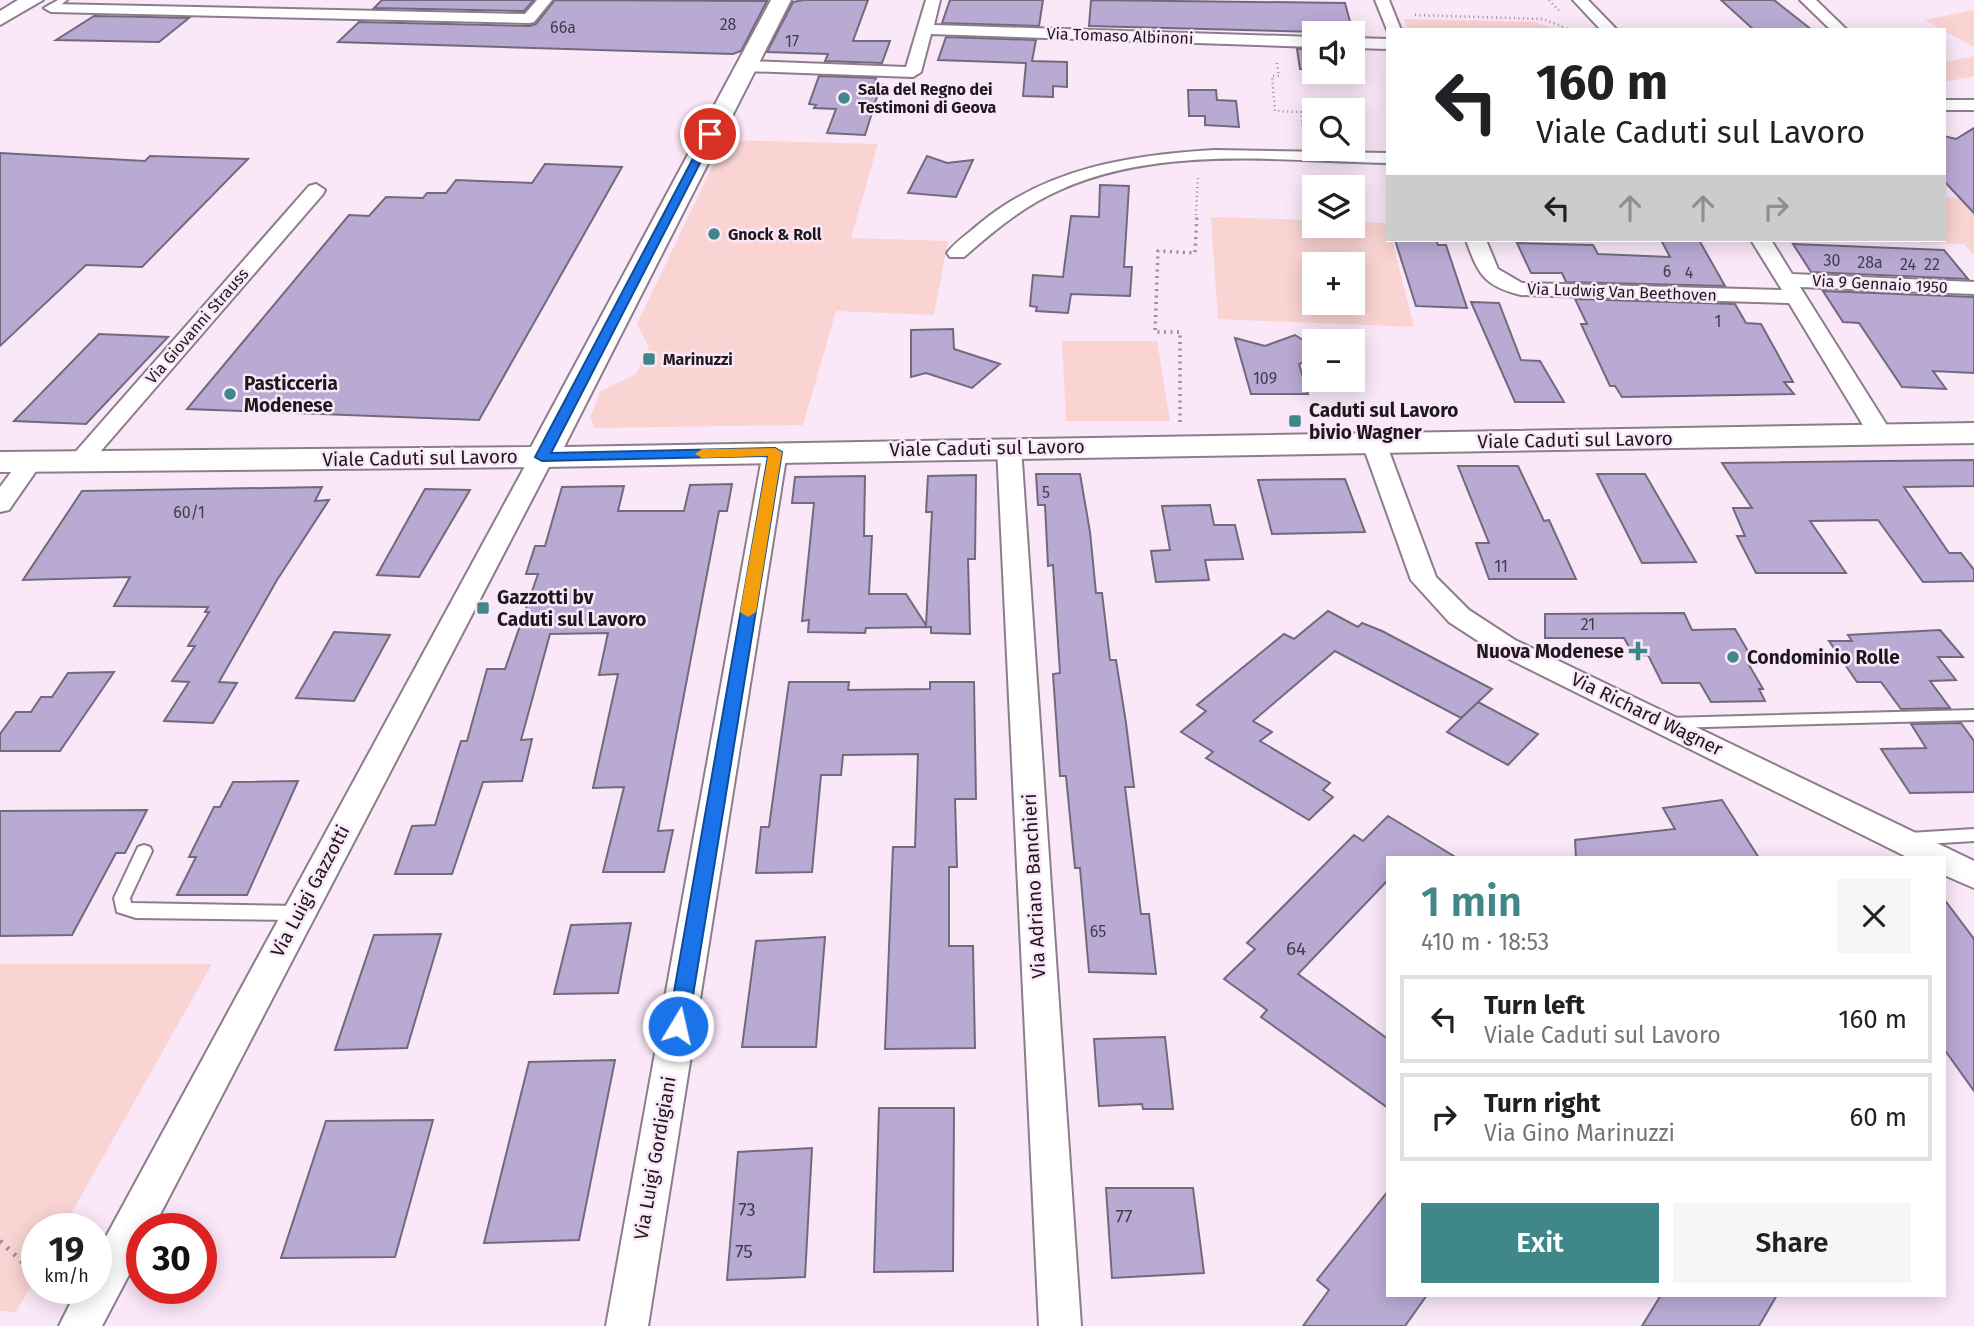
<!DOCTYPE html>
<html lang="en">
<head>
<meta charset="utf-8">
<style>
	:root { --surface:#fff; --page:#f6f6f6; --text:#202124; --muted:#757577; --line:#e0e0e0; --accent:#3f8788 }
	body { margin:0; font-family:"Fira Sans",sans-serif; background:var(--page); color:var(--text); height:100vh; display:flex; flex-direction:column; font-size:26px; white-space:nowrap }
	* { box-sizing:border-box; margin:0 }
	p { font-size:23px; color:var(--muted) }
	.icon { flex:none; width:38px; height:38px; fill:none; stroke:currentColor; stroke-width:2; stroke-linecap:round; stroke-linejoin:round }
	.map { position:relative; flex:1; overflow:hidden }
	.sheet { position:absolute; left:1386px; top:856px; width:560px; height:441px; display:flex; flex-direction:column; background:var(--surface); border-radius:0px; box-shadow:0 4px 18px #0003 }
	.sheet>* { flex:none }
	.guide { position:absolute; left:1386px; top:28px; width:560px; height:214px; border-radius:0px; box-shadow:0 4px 18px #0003; background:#fff; color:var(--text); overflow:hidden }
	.controls { position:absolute; left:1302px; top:21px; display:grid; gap:14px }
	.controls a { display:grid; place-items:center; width:63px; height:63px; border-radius:0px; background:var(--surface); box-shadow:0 4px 18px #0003; font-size:35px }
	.speed { position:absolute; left:21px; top:1213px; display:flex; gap:14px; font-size:35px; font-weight:700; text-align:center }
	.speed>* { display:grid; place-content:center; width:91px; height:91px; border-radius:50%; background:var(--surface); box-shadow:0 4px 18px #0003; line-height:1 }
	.speed small { font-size:18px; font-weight:400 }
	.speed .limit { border:10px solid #d22; background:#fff; color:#111 }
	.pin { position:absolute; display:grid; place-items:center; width:60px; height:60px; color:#fff; margin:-30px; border:4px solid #fff; border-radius:50%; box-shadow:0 2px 7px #0007 }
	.me { position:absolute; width:77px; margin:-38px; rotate:9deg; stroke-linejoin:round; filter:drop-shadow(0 0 5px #0008) }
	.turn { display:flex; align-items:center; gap:24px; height:147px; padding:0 35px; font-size:32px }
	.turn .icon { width:91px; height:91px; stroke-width:2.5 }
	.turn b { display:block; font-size:49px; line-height:60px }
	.lanes { display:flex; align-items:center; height:66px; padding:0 35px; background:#0003; justify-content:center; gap:35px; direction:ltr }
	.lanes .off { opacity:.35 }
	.round { display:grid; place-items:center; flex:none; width:74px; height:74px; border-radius:0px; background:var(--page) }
	.overview { display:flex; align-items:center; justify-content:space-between; height:119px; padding:0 35px }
	h1 { font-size:42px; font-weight:600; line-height:52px; color:var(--accent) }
	.cta { display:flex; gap:14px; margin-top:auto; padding:14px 35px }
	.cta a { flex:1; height:80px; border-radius:0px; background:var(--accent); color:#fff; font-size:28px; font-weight:600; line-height:80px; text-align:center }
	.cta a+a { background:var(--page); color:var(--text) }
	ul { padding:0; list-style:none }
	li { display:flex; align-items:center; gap:21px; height:88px; margin:0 14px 10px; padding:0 21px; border:4px solid var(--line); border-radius:0px }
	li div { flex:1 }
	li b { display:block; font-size:26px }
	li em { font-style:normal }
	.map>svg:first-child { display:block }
	.green { fill:#f9d4d2; fill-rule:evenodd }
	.building { fill:#b9aad4; stroke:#716a7d; stroke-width:2 }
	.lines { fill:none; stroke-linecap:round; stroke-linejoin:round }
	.lane-casing { stroke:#8d7d8c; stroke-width:4 }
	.street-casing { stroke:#8d7d8c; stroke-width:4 }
	.secondary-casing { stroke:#8d7d8c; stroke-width:4 }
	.primary-casing { stroke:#8d7d8c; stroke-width:4 }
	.path-far2 { stroke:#9b8d99; stroke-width:2.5; stroke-dasharray:1 3.5; stroke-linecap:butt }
	.path-far1 { stroke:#9b8d99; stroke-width:3.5; stroke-dasharray:2 4.5; stroke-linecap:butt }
	.path { stroke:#9b8d99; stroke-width:5; stroke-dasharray:2.5 7; stroke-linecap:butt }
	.lane { fill:#fff; fill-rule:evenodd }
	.street { fill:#fff; fill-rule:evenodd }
	.secondary { fill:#fff; fill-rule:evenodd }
	.primary { fill:#fff; fill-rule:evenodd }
	.route { fill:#1a73e8; stroke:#114b97; stroke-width:2 }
	.slow { fill:#f59e0b }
	.poi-dot { fill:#3f8788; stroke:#fae7f8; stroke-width:2.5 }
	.labels { text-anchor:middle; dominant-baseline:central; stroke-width:5; stroke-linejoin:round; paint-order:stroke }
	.number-label { font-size:16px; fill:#453c4c }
	.far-street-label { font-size:16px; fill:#1e181e; stroke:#fae7f8 }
	.far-poi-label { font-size:16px; font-weight:bold; fill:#1e181e; stroke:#fae7f8; text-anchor:start }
	.poi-label { font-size:19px; font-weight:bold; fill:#1e181e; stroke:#fae7f8; text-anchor:start }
	.street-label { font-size:19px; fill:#1e181e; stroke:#fae7f8 }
	.near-number-label { font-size:19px; fill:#453c4c }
</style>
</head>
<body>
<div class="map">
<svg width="1974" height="1326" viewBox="0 0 1974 1326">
	<rect width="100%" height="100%" fill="#fae7f8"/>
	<path class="green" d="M1974 10V47L1925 20Z
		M1404 19 1534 22 1558 30H1408Z
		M1974 56V76L1944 82V62Z
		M725 140 878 144 851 238 948 241 934 315 836 311 803 425 595 428 590 417 601 391 636 374 649 347 637 324Z
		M1944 197 1974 199V255L1964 244 1857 240H1944Z
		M1211 217 1314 220V226H1353V222L1388 223V240H1392L1414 327 1218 319ZM1353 264V303H1314V264Z
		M1062 341H1157L1170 421H1066Z
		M0 964H212L63 1228H37V1275L16 1312 0 1311Z"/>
	<path class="building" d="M382 0H534L524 11 374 8Z
		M555 0 767 1 741 51 733 54 338 42 359 22 530 26 536 24Z
		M804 0H868L853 41H890L882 63 825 61 828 54 767 52 793 2Z
		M950 0H1043L1039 26 942 23Z
		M1091 0 1345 3 1353 33 1089 26Z
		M1721 0H1774L1812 30H1754Z
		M94 16 150 17 189 18 159 42 56 40Z
		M946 37 1036 40 1032 61 1067 62V87L1053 86V97L1023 96 1026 63 938 60Z
		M1297 49H1314V69H1300Z
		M819 76 876 78 874 84H881L865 135 827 133 836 109 814 108 816 105 809 104Z
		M1188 90H1216L1217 100 1236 101 1239 127 1205 125V116H1189Z
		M1974 128V213L1944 181V136L1956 139Z
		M0 153 145 161 150 156 248 159 142 267 86 265 0 346Z
		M927 156 947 163 973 160 956 197 908 193Z
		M545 164 622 167 479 420 187 409 349 215 369 216 386 197 423 198 427 193H446L456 180 532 183Z
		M1100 185 1129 186 1124 267H1132L1130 296 1071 294 1068 313 1036 311 1037 307 1030 306 1033 275 1063 277 1071 216 1099 217Z
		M1395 240H1436L1438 245H1446L1467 308 1416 306Z
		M1661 240H1699L1725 286 1566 282 1562 273H1531L1517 243 1593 245 1598 254 1670 257Z
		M1793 244 1944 250 1968 279 1811 272Z
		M1823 291 1974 297V373L1933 371 1946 389 1902 387 1859 323 1843 322Z
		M1575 299 1735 304 1746 323 1761 324 1793 382H1784L1794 394 1622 397 1615 386H1610L1581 324H1587Z
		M1471 302 1499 303 1521 360 1540 361 1564 402H1515Z
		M953 329 954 349 1000 364 972 388 926 373 911 377V330Z
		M99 334 168 337 86 424 14 421Z
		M1295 335 1314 347V358L1299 364 1308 394H1251L1235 338 1265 346Z
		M1974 460V486L1904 487 1949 553H1961L1974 570V581L1923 582 1878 520 1810 521 1846 573H1756L1737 536H1745L1733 508H1752L1722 463Z
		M1458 466H1518L1544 521 1549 520 1576 579H1489L1476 543H1489Z
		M1036 474H1080L1090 532 1096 593H1102L1110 660H1116L1126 723 1134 787H1125L1141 914H1149L1156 974 1089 972 1080 868H1075L1066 776H1060L1053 674 1060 673 1053 565 1048 566 1045 505H1038Z
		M1597 474H1645L1696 562 1642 563Z
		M976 475 975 559H968L970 634 931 633V627L866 628 865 633 808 632 809 620 802 621 814 503H792L795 477 865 476 864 536H872L869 594H906L926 625 932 512H926L928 476Z
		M1345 479 1365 532 1272 534 1258 480Z
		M732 484 727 511H719L658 831 673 830 664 872H603L624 787 593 788 618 674 599 675 608 633 550 634 521 740 532 739 522 781 483 782 452 874H395L412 826 435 825 461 741H467L487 669H505L538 574H526L535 546H545L562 487 624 486 618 511H684L690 485Z
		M322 487 315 501 329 500 277 580 219 682 237 683 213 723 164 721 189 682 172 681 195 646H188L209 612H205L208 607 114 606 130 577 23 580 82 491Z
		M425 489 470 490 419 577 377 575Z
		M1210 505 1214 525H1235L1243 559 1205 560 1209 580 1156 582 1151 551 1170 550 1162 506Z
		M1328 611 1358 627 1362 623 1382 631 1492 689 1461 718 1335 651 1253 721 1272 732 1260 741 1330 783 1323 790 1333 797 1309 820 1206 758 1213 752 1181 732 1206 711 1197 705 1236 673 1284 634 1294 639Z
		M1684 613 1692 630 1735 629 1756 665H1749L1763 689H1759L1765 701 1711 702 1700 683H1662L1648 655 1634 656 1624 638H1545V614Z
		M1940 630 1963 657H1938L1956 680 1930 681 1950 708 1901 709 1881 682H1857L1829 641H1852L1848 635Z
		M334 632 390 635 354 701 296 698Z
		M114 672 60 751H0V734L16 712H31L41 697H52L68 673Z
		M789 682H849L848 690 930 689V682H974L976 799H955L957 867H949V946H973L975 1048 885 1049 893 847H915L918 754 843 755 841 775H821L812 872 756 873 761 827H769Z
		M1478 702 1538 734 1508 765 1447 732Z
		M1961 723 1974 741V792L1910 793 1881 749 1926 748 1911 724Z
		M298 781 247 895H177L196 857H189L214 807H220L233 782Z
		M1722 800 1759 858H1576L1575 840 1675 829 1663 808Z
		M147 810 125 853H116L72 935 0 936V811Z
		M1388 816 1457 858H1388V880L1298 974 1388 1039V1108L1261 1017 1267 1010 1224 979 1255 949 1247 943 1354 835 1363 841Z
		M1944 899 1974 939V1091L1944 1049Z
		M631 923 618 993 554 994 571 925Z
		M441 934 407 1048 335 1050 374 935Z
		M825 937 816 1047H742L756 941Z
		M1165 1037 1173 1109H1143L1142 1104 1099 1106 1094 1039Z
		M615 1060 579 1240 484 1243 529 1062Z
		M879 1108H954L953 1271 874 1272Z
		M433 1120 395 1257 281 1258 326 1121Z
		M812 1148 805 1277 727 1280 738 1152Z
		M1106 1188H1193L1204 1273 1112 1278Z
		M1388 1191V1295H1427L1405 1326H1303L1329 1290 1317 1280Z
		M1661 1295H1777L1759 1326H1642Z"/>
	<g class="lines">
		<g class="lane-casing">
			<path id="lane" d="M58 0H67L54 10H48V6Z
				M1974 710V720L1668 728 1661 723 1668 718Z
				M1974 829V841L1909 845 1903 843 1901 839 1903 835 1909 833Z
				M144 845 150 847 152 851 130 898 131 903 298 906 304 908 306 913 304 918 298 920 136 918 117 912 114 898 138 847Z"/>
		</g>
		<g class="street-casing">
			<path id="street" d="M537 0H552L534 22 529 23 51 12 44 8 51 4 525 14Z
				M926 0H940L934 25 1314 37V47L931 34 921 72 913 77 746 71 738 66 746 61 906 67Z
				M1375 0H1389L1401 30 1388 32Z
				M1573 0H1588L1617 30H1601Z
				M1800 0H1816L1847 30H1831Z
				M1353 38 1388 39V49L1353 48Z
				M1944 100H1974V110H1944Z
				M1215 150 1388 153V163C1281 161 1160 145 1060 190 1023 206 994 231 964 257H950L947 253C955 242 969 233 979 224 1046 168 1130 155 1215 150Z
				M316 184 325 190 323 194 87 467H71L67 462 71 457 309 186Z
				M1466 240H1486L1498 269 1522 283 1782 290 1751 240H1771L1792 274 1974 282V294L1800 287 1893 435 1889 440H1873L1869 435 1789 303 1521 295C1484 286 1478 274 1466 240Z
				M1374 436 1382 438 1386 443 1436 577 1469 610 1515 640 1974 861V888L1944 875V858H1909L1495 652 1449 622 1411 580 1362 443 1366 438Z
				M1009 440 1017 442 1021 447 1081 1326H1039L997 447 1001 442Z
				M775 445 783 447 787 452 648 1326H606L763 452 767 447Z
				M542 450 550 452 554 457 153 1228H142V1250L102 1326H59L78 1288H96V1255L530 457 534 452Z
				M31 454 39 456 43 461 9 510 0 512V487L23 456Z"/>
		</g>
		<g class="secondary-casing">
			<path id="secondary" d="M771 0H791L564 447 1974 423V443L542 467 0 472V452L531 447Z"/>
		</g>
		<g class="primary-casing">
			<path id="primary" d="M18 0H43L0 25V11Z"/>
		</g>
		<path class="path-far2" d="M1549 0 1560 12
			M1415 15 1543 19 1571 30
			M1277 63 1279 76H1272L1275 111 1301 112 1304 137
			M1196 215 1198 176"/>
		<path class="path-far1" d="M1180 422V332H1155L1158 251 1195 253 1197 214"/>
		<path class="path" d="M0 1241 37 1276
			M50 1288 57 1295"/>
		<use href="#lane" class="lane"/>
		<use href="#street" class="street"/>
		<use href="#secondary" class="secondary"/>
		<use href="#primary" class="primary"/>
	</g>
	<path class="route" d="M707 132 715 134 551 453 775 448 782 452 688 1026 685 1032 678 1034 671 1032 668 1026 768 456 542 461 535 457Z"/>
	<path class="slow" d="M775 448 782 452 756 612 748 617 740 612 768 456 702 458 695 454 702 449Z"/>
	<g class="poi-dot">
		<circle cx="844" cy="98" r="7"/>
		<circle cx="714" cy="234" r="7"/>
		<rect x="642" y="352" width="14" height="14" rx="3.5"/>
		<circle cx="230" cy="394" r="7"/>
		<rect x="1288" y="414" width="14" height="14" rx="3.5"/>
		<rect x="476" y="601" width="14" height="14" rx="3.5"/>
		<path d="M1634.5 640.5h7v7h7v7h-7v7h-7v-7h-7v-7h7z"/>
		<circle cx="1733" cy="657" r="7"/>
	</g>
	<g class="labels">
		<g class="number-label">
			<text x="728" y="24">28</text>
			<text x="563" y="27">66a</text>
			<text x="792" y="41">17</text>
			<text x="1832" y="260">30</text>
			<text x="1870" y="262">28a</text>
			<text x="1908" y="264">24</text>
			<text x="1932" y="264">22</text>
			<text x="1667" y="271">6</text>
			<text x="1689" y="272">4</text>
			<text x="1718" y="321">1</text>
			<text x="1265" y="378">109</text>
			<text x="1046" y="492">5</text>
			<text x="189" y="512">60/1</text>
			<text x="1501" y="566">11</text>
			<text x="1588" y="624">21</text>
			<text x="1098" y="931">65</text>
		</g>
		<g class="far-street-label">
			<text transform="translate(1120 36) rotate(2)">Via Tomaso Albinoni</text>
			<text transform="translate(1880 284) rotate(3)">Via 9 Gennaio 1950</text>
			<text transform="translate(1622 292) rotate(2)">Via Ludwig Van Beethoven</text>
			<text transform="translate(197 326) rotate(-49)">Via Giovanni Strauss</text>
		</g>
		<g class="far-poi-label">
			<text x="858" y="89">Sala del Regno dei<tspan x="858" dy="18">Testimoni di Geova</tspan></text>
			<text x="728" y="234">Gnock &amp; Roll</text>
			<text x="663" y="359">Marinuzzi</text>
		</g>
		<g class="poi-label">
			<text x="244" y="383">Pasticceria<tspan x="244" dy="22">Modenese</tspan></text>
			<text x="1309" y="410">Caduti sul Lavoro<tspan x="1309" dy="22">bivio Wagner</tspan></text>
			<text x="497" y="597">Gazzotti bv<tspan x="497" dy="22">Caduti sul Lavoro</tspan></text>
			<text x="1624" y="651" text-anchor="end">Nuova Modenese</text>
			<text x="1747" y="657">Condominio Rolle</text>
		</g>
		<g class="street-label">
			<text transform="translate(1575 440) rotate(-1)">Viale Caduti sul Lavoro</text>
			<text transform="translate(987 448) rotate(-1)">Viale Caduti sul Lavoro</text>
			<text transform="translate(420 458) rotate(-1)">Viale Caduti sul Lavoro</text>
			<text transform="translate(1647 714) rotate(26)">Via Richard Wagner</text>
			<text transform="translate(1034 886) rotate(-93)">Via Adriano Banchieri</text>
			<text transform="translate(310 891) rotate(-62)">Via Luigi Gazzotti</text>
			<text transform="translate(655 1158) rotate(-80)">Via Luigi Gordigiani</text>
		</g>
		<g class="near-number-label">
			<text x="1296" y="948">64</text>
			<text x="747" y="1209">73</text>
			<text x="1124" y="1216">77</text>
			<text x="744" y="1251">75</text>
		</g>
	</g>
</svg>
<div class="controls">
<a><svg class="icon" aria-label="sound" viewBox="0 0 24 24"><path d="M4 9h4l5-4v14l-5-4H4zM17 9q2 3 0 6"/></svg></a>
<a><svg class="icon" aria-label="search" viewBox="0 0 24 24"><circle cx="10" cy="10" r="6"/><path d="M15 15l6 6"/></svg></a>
<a><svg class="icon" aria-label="layers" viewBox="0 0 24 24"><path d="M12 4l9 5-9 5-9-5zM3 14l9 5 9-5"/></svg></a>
<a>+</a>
<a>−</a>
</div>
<div class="speed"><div>19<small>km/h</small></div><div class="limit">30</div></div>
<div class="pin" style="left:710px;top:134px;background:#d93025"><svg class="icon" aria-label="arrive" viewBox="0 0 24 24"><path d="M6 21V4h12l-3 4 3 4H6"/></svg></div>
<svg class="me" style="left:678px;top:1026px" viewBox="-20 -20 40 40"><circle r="17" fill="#1a73e8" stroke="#fff" stroke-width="3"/><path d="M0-11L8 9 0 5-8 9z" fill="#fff"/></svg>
<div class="guide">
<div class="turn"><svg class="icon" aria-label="left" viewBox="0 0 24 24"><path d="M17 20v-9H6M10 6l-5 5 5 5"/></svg><div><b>160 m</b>Viale Caduti sul Lavoro</div></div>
<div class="lanes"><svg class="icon" aria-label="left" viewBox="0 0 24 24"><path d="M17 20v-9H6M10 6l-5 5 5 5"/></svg><svg class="icon off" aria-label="ahead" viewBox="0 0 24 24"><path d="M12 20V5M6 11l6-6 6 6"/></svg><svg class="icon off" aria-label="ahead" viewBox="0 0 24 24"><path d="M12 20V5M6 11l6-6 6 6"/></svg><svg class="icon off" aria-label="right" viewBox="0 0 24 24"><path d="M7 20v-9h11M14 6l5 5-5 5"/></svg></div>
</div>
<section class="sheet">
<div class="overview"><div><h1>1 min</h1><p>410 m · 18:53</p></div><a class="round"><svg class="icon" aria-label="close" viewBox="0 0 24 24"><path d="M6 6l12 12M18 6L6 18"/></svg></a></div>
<ul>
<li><svg class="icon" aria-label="left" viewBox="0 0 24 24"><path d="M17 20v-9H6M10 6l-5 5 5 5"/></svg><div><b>Turn left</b><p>Viale Caduti sul Lavoro</p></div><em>160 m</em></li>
<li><svg class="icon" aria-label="right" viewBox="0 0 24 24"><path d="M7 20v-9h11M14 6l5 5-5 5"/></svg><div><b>Turn right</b><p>Via Gino Marinuzzi</p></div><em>60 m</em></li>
</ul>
<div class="cta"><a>Exit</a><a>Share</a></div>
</section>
</div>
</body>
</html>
